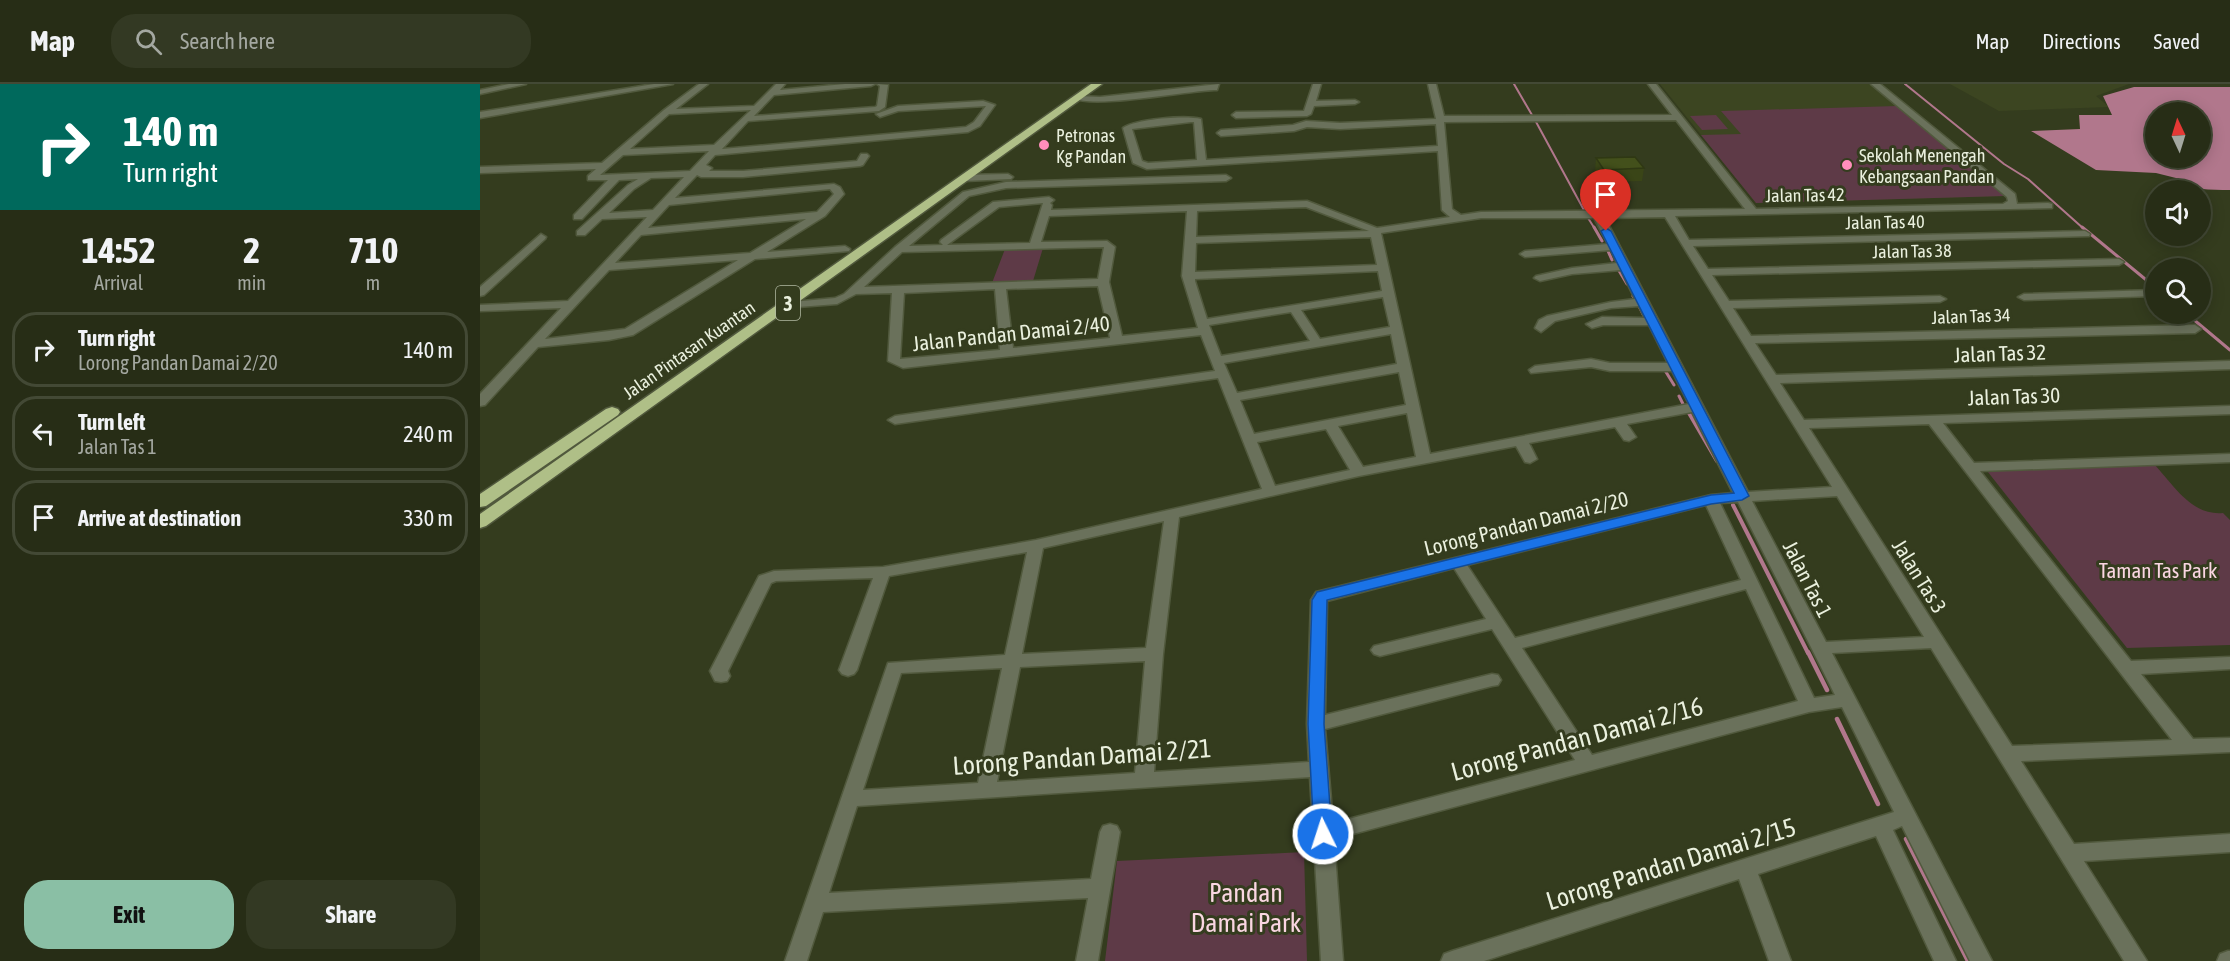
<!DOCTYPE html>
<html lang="en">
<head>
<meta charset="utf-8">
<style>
	:root { --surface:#272d16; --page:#333923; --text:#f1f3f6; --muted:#a4a8a1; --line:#434935; --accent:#8abfa5 }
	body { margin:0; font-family:"Asap Condensed",sans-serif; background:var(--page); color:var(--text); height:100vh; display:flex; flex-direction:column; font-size:22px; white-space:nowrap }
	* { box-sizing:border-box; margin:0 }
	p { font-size:20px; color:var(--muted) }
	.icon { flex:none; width:33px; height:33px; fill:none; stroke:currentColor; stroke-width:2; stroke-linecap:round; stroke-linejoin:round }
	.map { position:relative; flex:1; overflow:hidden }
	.sheet { display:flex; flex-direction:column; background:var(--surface); width:480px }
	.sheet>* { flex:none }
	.banner { background:#00695c; color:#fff; overflow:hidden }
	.needle { width:39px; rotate:356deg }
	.tools { position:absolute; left:1665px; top:18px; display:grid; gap:12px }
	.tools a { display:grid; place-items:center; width:66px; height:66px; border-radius:50%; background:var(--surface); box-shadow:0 3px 15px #0003,0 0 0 2px var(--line); font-size:30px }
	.pin { position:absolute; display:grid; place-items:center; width:51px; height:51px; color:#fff; margin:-62px -26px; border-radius:50% 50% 50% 0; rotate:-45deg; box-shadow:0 0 6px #0007 }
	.pin .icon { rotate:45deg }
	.me { position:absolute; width:66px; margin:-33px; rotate:356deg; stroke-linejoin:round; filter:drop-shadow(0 0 4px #0008) }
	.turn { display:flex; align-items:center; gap:21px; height:126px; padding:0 24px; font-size:27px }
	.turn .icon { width:78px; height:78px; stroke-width:2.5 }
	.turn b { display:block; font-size:42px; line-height:51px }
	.eta { display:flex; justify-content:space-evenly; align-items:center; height:102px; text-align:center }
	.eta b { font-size:36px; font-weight:700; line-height:42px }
	.action { display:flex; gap:12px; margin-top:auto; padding:12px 24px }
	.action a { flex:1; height:69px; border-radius:24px; background:var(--accent); color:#111; font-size:24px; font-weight:700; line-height:69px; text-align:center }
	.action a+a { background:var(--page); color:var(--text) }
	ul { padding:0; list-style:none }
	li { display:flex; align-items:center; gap:18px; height:75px; margin:0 12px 9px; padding:0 12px; border:3px solid var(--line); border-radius:24px }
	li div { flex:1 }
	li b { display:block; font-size:22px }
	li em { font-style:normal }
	header { display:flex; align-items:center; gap:36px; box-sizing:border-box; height:84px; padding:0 30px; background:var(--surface); border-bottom:2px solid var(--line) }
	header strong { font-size:28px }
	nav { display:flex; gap:33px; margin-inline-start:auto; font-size:21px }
	.search { width:420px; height:54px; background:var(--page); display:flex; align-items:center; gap:15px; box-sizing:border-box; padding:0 21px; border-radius:24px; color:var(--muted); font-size:22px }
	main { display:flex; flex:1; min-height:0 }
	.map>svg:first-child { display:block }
	.built { fill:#3c4521 }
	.green { fill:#5e3a47 }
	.water { fill:#b1778c; fill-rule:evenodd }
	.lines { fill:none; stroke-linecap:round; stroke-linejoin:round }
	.stream-far3 { stroke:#b1778c; stroke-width:2 }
	.stream-far2 { stroke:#b1778c; stroke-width:3 }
	.stream-far1 { stroke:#b1778c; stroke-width:4 }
	.stream { stroke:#b1778c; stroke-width:4.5 }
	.minor-casing { stroke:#51593d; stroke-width:3 }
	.highway-casing { stroke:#51593d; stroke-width:3 }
	.minor { fill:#6a715b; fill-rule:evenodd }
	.highway { fill:#afbf87; fill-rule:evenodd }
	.wall { fill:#3a4517 }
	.building { fill:#43501b; stroke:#2f3813; stroke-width:1.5 }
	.route { fill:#1a73e8; stroke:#114b97; stroke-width:1.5 }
	.poi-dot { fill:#ff8ebb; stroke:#343c1e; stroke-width:2 }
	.labels { text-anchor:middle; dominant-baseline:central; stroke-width:6; stroke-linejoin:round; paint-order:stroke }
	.far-poi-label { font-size:18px; fill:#eaf0de; stroke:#343c1e; text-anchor:start }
	.far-street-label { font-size:18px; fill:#eaf0de; stroke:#343c1e }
	.shield { fill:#343c1e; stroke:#b3baa4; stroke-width:1.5 }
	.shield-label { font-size:20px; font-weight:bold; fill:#eaf0de }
	.street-label { font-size:21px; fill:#eaf0de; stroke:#343c1e }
	.park-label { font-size:21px; fill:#fad6e2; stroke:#343c1e }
	.near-street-label { font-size:26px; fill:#eaf0de; stroke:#343c1e }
	.near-park-label { font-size:26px; fill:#fad6e2; stroke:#343c1e }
</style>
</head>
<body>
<header>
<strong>Map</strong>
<div class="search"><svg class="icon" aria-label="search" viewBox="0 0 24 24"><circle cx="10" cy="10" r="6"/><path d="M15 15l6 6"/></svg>Search here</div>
<nav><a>Map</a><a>Directions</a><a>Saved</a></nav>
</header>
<main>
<section class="sheet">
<div class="banner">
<div class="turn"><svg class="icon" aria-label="right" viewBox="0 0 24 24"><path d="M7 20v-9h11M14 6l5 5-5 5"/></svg><div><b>140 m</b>Turn right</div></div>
</div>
<div class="eta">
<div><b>14:52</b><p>Arrival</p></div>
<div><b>2</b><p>min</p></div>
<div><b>710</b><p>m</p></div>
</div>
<ul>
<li><svg class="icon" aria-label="right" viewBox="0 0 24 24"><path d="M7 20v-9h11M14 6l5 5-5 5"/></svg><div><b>Turn right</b><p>Lorong Pandan Damai 2/20</p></div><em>140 m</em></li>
<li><svg class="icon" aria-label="left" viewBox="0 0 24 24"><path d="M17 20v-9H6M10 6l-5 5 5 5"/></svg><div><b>Turn left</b><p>Jalan Tas 1</p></div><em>240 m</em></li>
<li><svg class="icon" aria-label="arrive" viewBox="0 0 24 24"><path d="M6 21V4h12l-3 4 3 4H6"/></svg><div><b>Arrive at destination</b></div><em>330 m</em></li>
</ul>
<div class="action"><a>Exit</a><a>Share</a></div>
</section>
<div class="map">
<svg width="1750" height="877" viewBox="0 0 1750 877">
	<rect width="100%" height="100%" fill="#343c1e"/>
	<path class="built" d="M1180 0H1389L1525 112 1276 119Z
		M1470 0H1697H1649L1616 12 1629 23 1519 27Z"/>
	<path class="green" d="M1417 22 1525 112 1276 119 1221 51 1261 50 1241 27Z
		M1236 31 1248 45 1222 46 1210 32Z
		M563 164 553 197 512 199 525 165Z
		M1673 379C1694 401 1711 432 1743 429L1750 436V561L1647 564 1504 383Z
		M824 768 827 877H625L637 777Z"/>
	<path class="water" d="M1654 3H1750V106C1731 106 1709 106 1692 96L1702 98 1700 95 1676 89 1616 86 1551 47 1600 45 1599 31H1632L1623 12ZM1676 28H1720V74H1676Z"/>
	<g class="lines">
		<path class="stream-far3" d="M1034 0 1052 31
			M1425 0 1524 80 1548 95 1604 145
			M1055 36 1105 128
			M1108 134 1115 145"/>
		<path class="stream-far2" d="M1114 143 1122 157
			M1602 143 1676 204
			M1128 167 1132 176
			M1138 185 1147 200
			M1153 212 1156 217
			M1159 222 1166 236
			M1707 230 1750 266
			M1186 288 1194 301
			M1199 312 1203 320"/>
		<path class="stream-far1" d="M1209 329 1237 377
			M1253 421 1328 569"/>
		<path class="stream" d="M1328 568 1347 606
			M1357 635 1398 720
			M1426 755 1488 877"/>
		<g class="minor-casing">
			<path id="minor" d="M29 0H46L0 10V6Z
				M174 0H193L0 34V28Z
				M219 0H228L196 25 274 22 296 0H305L300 6 365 0H395L391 2 294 11 274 32 395 23 397 22 400 2 397 0 408 1 405 23 399 27 268 37 242 65 486 43 494 38 506 22 418 27 400 33 396 30 418 22 503 17 515 21 500 42 488 48 235 71 226 81 232 84 229 87H263L377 77 381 70H387L389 72 383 81 380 82 263 93H221L217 91 195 114 354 100 360 103 364 110 345 132 287 168 365 162 370 165 369 167 275 175 153 251 129 256 58 263 5 321 0 322V310L81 224 0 227V221L88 217 167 133 122 135 105 151H97V147L148 101 158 95 139 96 102 135H94V131L128 96H108V92L116 85 0 89V83L122 79 184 26ZM271 26 234 61 150 65 189 30ZM229 67 210 87 120 91 143 71ZM204 93 173 126 129 129 154 105 171 94ZM350 105 354 110 337 128 168 144 189 121ZM326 135 270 169 135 179 161 151ZM258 176 145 245 65 255 129 186Z
				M739 0 737 6H734C707 7 612 25 594 14L598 12 620 13Z
				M833 0H841L836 17 875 16 879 18 875 20 834 22 831 30 827 32 756 34 752 31 756 28 824 27Z
				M948 0H956L964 32 1192 31 1168 0H1176L1276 125 1523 120 1528 117 1527 113 1391 0H1400L1535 110 1537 120 1568 119 1572 120V124L1195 132 1209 156 1605 147 1610 150 1609 152 1213 162 1228 185 1639 175 1644 178 1639 181 1232 191 1249 217 1460 212 1466 215 1460 218 1253 224 1271 252 1715 241 1721 245 1715 249 1275 259 1296 291 1750 277V285L1300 299 1324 336 1750 322V330L1463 339 1494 379 1750 370V378L1500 387 1651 577 1750 573V585L1661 590 1713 655 1750 654V668L1541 677 1594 760 1750 750V768L1604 777 1667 877H1644L1451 564 1352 569 1512 877H1490L1422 742 1413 746 1476 877H1454L1396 752 1278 790 1311 877H1289L1259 795 1004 877H961L964 870 972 867 1414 728 1362 623 1329 628 854 755 863 877H841L830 693 377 722 349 809 611 795 620 748 623 742 630 740 637 742 640 748 618 877H596L608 814 343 828 327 877H305L408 579 525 571 547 468 409 492 377 586 374 590 368 592 362 590 359 586 393 494 296 497 291 499 248 587 250 592 247 597 241 598 235 597 230 587 279 492 294 487 403 483 556 456 782 405 738 294 415 340 408 336 415 332 735 287 721 251 423 284 408 277 412 209 376 210 357 220 305 224 301 223V219L355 214 364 210 415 163 483 108 526 98 746 91 751 94 746 97 526 104 489 112 429 162 463 161 460 158 461 156 513 118 569 113 574 116 570 119 572 121 571 126 827 117 897 144 970 133 962 126 958 67 667 85 653 79 643 44C655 35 706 31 721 35L726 76 958 62 956 40 860 45 827 43 814 47 741 52 737 49 741 46 813 41 826 37 860 39 956 35ZM1196 36 1265 125 1001 128 981 131 972 125 964 38ZM711 38H714L717 76 668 79 662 77 652 45ZM563 119 550 159 467 161 519 123ZM826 123 889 147 716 153 717 127ZM707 127 702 192 718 244 642 252 629 198 635 163 627 157 561 158 569 132ZM1185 133 1352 403 1268 408 1125 134ZM1001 134H1114L1128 160 1045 167 1040 170 1045 173 1131 166 1137 179 1092 184 1056 192 1054 194 1060 197 1092 190 1141 186 1155 215 1131 218 1067 232 1059 236 1055 244 1061 248 1075 237 1131 224 1159 222 1165 234 1122 233 1106 240 1112 244 1123 241H1169L1188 279H1130L1111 275 1055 282 1049 286 1051 289 1111 283 1130 287H1192L1209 320 950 370 901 149ZM891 153 897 181 715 188 716 159ZM624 163 618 195 384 203 422 168ZM898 187 902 207 727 235 715 197V195ZM618 202 630 254 533 264 526 205ZM515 205 520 266 420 275 424 209ZM903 213 910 243 840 255 821 226ZM811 228 830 257 741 272 729 241ZM911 250 917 280 757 309 744 279ZM919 288 926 321 774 350 760 316ZM1212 328 1253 409 1231 411 836 508 831 516 827 640 829 678 674 688 683 570 699 433 879 392 1036 362 1045 378 1050 379 1057 375 1049 359 1135 343 1144 356 1149 357 1156 353 1147 340ZM927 329 936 373 883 383 858 342ZM1449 340 1692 656 1532 662 1329 344ZM846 345 870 386 795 402 777 358ZM1357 412 1444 553 1346 558 1272 417ZM1258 418 1355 611 1334 614 1240 419ZM1226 421 1261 496 1035 554 987 481ZM684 437 666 564 542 570 563 464ZM974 484 1006 535 894 562 891 566 894 570 900 572 1012 545 1095 676 853 739 845 645 1012 602 1018 601 1021 596 1018 591 1012 590 845 631 847 517ZM1266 505 1318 617 1112 671 1042 564ZM665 577 655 689 517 698 540 583ZM522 584 498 699 383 706 421 589Z
				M528 90 533 93 531 95 484 97 479 94 484 91Z
				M61 150 66 153 65 155 4 211 0 212V203Z
				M1675 206V212L1544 216 1538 213 1544 210Z
				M1748 867H1750V877H1737L1740 870Z"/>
		</g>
		<g class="highway-casing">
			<path id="highway" d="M611 0H622L6 442 0 444V430Z
				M132 323 138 325 140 328 138 331 6 422 0 423V410L126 325Z"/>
		</g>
		<use href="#minor" class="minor"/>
		<use href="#highway" class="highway"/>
	</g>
	<path class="wall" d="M1116 74 1164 84 1162 97 1122 98 1115 87Z"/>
	<path class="building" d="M1155 73 1164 84 1124 86 1116 74Z"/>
	<path class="route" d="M1126 144 1131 147 1269 412 1262 416 1231 420 847 516 844 640 852 750 850 756 843 758 837 756 834 750 828 640 832 516 837 508 1231 411 1254 409 1121 147Z"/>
	<g class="poi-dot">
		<circle cx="564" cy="61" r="6"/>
		<circle cx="1367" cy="81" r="6"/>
	</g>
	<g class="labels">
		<g class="far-poi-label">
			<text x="576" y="51">Petronas<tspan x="576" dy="21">Kg Pandan</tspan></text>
			<text x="1379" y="71">Sekolah Menengah<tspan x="1379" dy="21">Kebangsaan Pandan</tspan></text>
		</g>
		<g class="far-street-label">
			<text transform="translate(1325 111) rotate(-1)">Jalan Tas 42</text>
			<text transform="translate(1405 138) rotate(-1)">Jalan Tas 40</text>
			<text transform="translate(1432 167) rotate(-1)">Jalan Tas 38</text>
			<text transform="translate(1491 232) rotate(-2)">Jalan Tas 34</text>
			<text transform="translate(209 266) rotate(-35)">Jalan Pintasan Kuantan</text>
		</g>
		<rect class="shield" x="296" y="202" width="24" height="34" rx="4.5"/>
		<g class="shield-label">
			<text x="308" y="219">3</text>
		</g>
		<g class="street-label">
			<text transform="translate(531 249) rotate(-6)">Jalan Pandan Damai 2/40</text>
			<text transform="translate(1520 269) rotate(-2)">Jalan Tas 32</text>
			<text transform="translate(1534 312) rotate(-2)">Jalan Tas 30</text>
			<text transform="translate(1046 439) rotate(-14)">Lorong Pandan Damai 2/20</text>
			<text transform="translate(1440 492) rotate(58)">Jalan Tas 3</text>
			<text transform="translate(1328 495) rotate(63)">Jalan Tas 1</text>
		</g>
		<g class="park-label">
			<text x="1678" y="486">Taman Tas Park</text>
		</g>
		<g class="near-street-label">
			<text transform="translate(1097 655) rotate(-15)">Lorong Pandan Damai 2/16</text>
			<text transform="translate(602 673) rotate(-4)">Lorong Pandan Damai 2/21</text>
			<text transform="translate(1191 780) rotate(-17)">Lorong Pandan Damai 2/15</text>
		</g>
		<g class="near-park-label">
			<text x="766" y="809">Pandan<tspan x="766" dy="30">Damai Park</tspan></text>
		</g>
	</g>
</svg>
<div class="tools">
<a><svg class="needle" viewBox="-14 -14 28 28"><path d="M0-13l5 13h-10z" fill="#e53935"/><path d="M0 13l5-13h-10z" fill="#a4a8a1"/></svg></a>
<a><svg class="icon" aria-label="sound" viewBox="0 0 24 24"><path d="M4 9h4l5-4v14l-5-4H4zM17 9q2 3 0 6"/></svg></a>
<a><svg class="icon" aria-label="search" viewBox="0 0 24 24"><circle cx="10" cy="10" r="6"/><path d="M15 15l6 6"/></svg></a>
</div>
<div class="pin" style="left:1126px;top:147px;background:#d93025"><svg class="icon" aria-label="arrive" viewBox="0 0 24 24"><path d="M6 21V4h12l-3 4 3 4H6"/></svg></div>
<svg class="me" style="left:843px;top:750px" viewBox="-20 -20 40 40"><circle r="17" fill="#1a73e8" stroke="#fff" stroke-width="3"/><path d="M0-11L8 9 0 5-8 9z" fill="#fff"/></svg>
</div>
</main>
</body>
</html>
